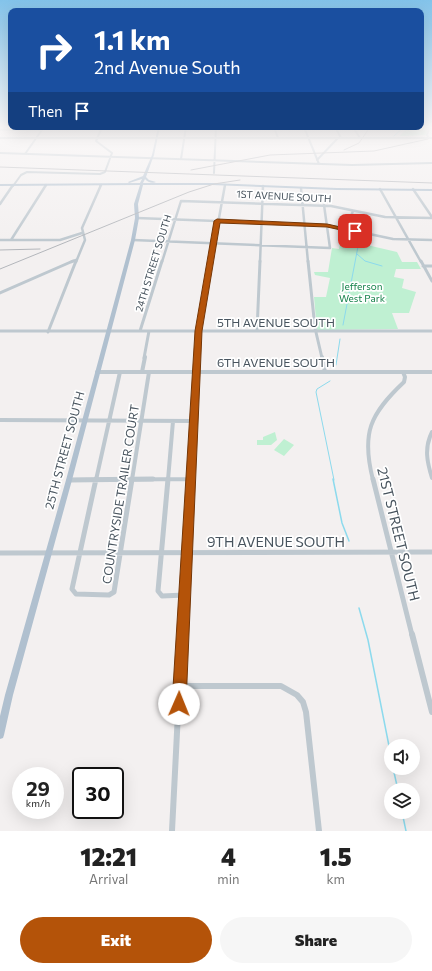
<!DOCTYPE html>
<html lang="en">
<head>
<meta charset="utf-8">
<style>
	:root { --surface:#fff; --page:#f6f6f6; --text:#222; --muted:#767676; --accent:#b45309 }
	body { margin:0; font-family:Commissioner,sans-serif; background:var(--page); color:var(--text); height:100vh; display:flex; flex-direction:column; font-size:15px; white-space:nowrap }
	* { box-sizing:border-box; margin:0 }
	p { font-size:13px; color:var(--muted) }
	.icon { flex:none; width:22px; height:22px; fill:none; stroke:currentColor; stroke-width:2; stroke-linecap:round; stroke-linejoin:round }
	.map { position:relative; height:831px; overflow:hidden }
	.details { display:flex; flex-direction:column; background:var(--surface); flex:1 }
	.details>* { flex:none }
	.banner { position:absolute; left:8px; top:8px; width:416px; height:122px; border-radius:8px; box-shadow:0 4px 16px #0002; background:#1a4fa0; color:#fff; overflow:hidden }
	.controls { position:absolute; left:384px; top:739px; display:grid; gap:8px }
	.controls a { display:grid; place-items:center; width:36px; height:36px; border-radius:50%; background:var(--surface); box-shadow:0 4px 16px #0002; font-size:20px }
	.speed { position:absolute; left:12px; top:767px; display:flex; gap:8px; font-size:20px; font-weight:700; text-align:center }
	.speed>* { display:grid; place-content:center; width:52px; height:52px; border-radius:50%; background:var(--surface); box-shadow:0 4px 16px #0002; line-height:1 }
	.speed small { font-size:10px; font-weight:400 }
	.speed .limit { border:2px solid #111; border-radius:6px; background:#fff; color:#111 }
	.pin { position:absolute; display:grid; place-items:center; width:34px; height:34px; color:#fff; margin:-17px; border-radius:8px; box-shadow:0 2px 6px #0006 }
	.me { position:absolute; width:44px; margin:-22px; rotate:1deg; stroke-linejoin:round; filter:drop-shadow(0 0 3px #0008) }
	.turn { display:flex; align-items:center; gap:14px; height:84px; padding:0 20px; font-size:18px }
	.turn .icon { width:52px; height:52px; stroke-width:2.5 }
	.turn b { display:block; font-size:28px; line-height:34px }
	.then { display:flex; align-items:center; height:38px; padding:0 20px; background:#0003; gap:8px; font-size:15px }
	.eta { display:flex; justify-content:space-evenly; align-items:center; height:68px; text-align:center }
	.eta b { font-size:24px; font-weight:800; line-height:28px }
	.primary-button { display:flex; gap:8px; margin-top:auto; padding:8px 20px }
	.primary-button a { flex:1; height:46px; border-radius:24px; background:var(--accent); color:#fff; font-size:16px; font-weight:800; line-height:46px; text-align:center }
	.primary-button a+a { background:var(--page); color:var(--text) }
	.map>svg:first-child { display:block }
	.green { fill:#bff0d2 }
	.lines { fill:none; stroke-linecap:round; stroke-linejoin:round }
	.stream-far1 { stroke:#8cdaed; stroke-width:1 }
	.stream { stroke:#8cdaed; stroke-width:1.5 }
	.minor-far5 { stroke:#bec8cf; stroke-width:2 }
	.minor-far4 { stroke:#bec8cf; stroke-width:2.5 }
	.minor-far3 { stroke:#bec8cf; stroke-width:3 }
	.minor-far2 { stroke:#bec8cf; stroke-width:4 }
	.minor-far1 { stroke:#bec8cf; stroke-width:5 }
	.minor { stroke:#bec8cf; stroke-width:6 }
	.major { fill:#b0c0cf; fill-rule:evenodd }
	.rail { stroke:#b3b6bb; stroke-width:1 }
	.route { fill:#b45309; stroke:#753606 }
	.labels { text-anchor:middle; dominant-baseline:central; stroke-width:3.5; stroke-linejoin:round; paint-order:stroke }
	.far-street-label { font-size:10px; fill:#48545e; stroke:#fff }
	.far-park-label { font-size:10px; fill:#16824b; stroke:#fff }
	.street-label { font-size:12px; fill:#48545e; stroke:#fff }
	.near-street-label { font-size:14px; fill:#48545e; stroke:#fff }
</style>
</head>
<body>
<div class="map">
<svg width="432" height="831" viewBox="0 0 432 831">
	<rect width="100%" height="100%" fill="#f3f0f0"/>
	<path class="green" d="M428 126 426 135 400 136 408 127Z
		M349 231 370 237 367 245 397 252 402 262H417L421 269H396L394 277 404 279 402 288 416 292 409 313H392L398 329 317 330 314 297H326L330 278 315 275 314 272H328L332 248 339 249 340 244H347Z
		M275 432 277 440 271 445H257V440H263V437Z
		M284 439 294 445 284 456 274 450Z"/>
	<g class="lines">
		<path class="stream-far1" d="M394 136 404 127
			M357 254 365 261 382 266
			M343 325 360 236
			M336 365 340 339
			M330 381 317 389 316 392 334 480"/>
		<path class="stream" d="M333 479 342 523 349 541
			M359 608 368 640 391 756
			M393 768 398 790
			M402 812 406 831"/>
		<path class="minor-far5" d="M274 127 278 138
			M304 127 319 164
			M335 127 341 138
			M353 127 360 138
			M0 130H42
			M0 138H432
			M429 138 427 135 430 126
			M0 153 352 165 432 163
			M25 154 44 127
			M181 159 186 127
			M317 160 338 138
			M214 173 216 127
			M13 186 21 175 27 172 100 174 105 172 112 153 96 141 102 127
			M45 186 46 185
			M100 186 101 185
			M225 186V185"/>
		<path class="minor-far4" d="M301 188 308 262
			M380 189 421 262
			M413 189 432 217
			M0 204 13 185
			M137 218 327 225 393 239 432 240
			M346 229 353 211
			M0 240H60L82 233
			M11 240 46 185
			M133 240 330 248 324 205
			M71 262 76 260
			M76 262 85 240 82 228 101 185
			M162 262 181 201 331 206 385 217 432 218
			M211 262 225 185
			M260 262 263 186"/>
		<path class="minor-far3" d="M308 261 315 328 322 358
			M421 261 432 281
			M423 266H432
			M0 293 73 261
			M0 331H432
			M140 331 162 261
			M257 331 260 261
			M48 332 76 261
			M144 358 149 331
			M197 358 198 331 211 261"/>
		<path class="minor-far2" d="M322 357 325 372
			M97 372H432
			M142 372 145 357
			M0 420 194 421
			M432 432C424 448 427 462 432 478
			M69 480 191 479
			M96 480 120 372
			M132 480 149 372
			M168 480 173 421
			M190 480 197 357
			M373 480C361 433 370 414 404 382L405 377 403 372"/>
		<path class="minor-far1" d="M96 479 72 589 76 594 109 595 114 592 132 479
			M168 479 158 591 162 596 185 595
			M373 479 412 635
			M69 480 153 479
			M0 553 432 552
			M182 635 190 479"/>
		<path class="minor" d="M412 634 432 712
			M180 686H281L297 695 303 702 306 712 319 831
			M172 831 182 634"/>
		<path class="major" d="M158 127H160L154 155 146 177 149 180 156 182C153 184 147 182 145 179L143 183H212L337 188 432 189V191L337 190 212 185H143L138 204 139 218 135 240 72 480 13 695 4 735 3 738 0 739V716L5 695 66 480 131 240 135 218 134 204 140 185 0 186V184L140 183 142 179 129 183 128 182 143 176 152 155Z"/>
		<path class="rail" d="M344 150 359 143 370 127
			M0 167 432 183
			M191 170 270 155 374 151 428 139
			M0 250 40 249
			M0 269 189 192 214 184 240 180"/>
	</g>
	<linearGradient id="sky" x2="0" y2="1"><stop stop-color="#83c3ea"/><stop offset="0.52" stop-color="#faf8f8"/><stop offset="1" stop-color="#faf8f8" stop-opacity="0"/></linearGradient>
	<rect width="432" height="243" fill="url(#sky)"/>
	<path class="route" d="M217 219 327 224 358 231 355 233 327 227 220 223 202 331 186 704 184 709 179 711 174 709 172 704 195 331 214 221Z"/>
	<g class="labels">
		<g class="far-street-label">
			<text transform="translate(284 196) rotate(3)">1ST AVENUE SOUTH</text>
			<text transform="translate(153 263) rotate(-73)">24TH STREET SOUTH</text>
		</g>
		<g class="far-park-label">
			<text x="362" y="286">Jefferson<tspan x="362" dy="12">West Park</tspan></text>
		</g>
		<g class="street-label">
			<text x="276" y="322">5TH AVENUE SOUTH</text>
			<text x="276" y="362">6TH AVENUE SOUTH</text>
			<text transform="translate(64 450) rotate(-75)">25TH STREET SOUTH</text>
			<text transform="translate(120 494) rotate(-81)">COUNTRYSIDE TRAILER COURT</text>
		</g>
		<g class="near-street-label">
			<text transform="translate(399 534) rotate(76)">21ST STREET SOUTH</text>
			<text x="276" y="541">9TH AVENUE SOUTH</text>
		</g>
	</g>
</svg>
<div class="controls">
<a><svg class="icon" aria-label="sound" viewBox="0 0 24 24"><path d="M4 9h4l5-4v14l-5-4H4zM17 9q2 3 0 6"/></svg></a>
<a><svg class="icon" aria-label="layers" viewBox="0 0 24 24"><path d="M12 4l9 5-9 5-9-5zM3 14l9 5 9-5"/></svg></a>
</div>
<div class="speed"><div>29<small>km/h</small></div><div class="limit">30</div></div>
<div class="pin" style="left:355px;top:231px;background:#d93025"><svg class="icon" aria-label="arrive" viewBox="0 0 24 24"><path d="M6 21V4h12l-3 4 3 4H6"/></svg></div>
<svg class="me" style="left:179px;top:704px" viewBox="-20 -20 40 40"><circle r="19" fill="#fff"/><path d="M0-13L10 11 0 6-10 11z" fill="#b45309"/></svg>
<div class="banner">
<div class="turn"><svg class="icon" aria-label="right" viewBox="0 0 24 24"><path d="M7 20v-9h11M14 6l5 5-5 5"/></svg><div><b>1.1 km</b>2nd Avenue South</div></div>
<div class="then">Then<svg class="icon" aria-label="arrive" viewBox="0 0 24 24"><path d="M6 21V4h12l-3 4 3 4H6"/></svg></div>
</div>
</div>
<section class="details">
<div class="eta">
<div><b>12:21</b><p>Arrival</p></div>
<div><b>4</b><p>min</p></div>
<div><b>1.5</b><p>km</p></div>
</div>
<div class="primary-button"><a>Exit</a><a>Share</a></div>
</section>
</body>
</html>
